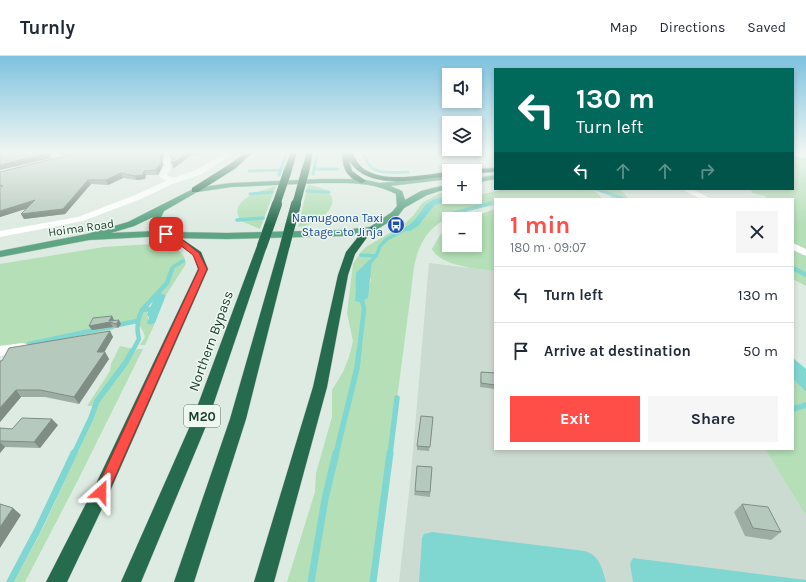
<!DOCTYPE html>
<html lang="en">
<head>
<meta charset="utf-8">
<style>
	:root { --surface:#fff; --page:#f6f6f7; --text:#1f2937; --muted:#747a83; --line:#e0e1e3; --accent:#ff4e48 }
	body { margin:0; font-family:Karla,sans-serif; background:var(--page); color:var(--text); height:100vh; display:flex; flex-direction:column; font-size:15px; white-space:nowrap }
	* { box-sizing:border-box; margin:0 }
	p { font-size:13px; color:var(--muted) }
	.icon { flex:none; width:22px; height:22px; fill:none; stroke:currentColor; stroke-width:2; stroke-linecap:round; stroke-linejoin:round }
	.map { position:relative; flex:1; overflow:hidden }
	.drawer { position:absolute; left:494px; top:142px; width:300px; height:252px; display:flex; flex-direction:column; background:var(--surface); border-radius:0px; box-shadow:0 2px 6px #0003 }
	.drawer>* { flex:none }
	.top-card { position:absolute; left:494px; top:12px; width:300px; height:122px; border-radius:0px; box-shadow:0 2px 6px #0003; background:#00695c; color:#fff; overflow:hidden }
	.tools { position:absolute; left:442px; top:12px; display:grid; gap:8px }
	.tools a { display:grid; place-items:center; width:40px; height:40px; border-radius:0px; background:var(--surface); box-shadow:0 2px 6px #0003; font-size:20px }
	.pin { position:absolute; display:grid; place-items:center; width:34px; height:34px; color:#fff; margin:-17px; border-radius:8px; box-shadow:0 2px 6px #0006 }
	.me { position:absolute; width:44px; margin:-22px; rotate:24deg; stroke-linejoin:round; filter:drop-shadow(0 0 3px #0008) }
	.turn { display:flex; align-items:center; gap:14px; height:84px; padding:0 16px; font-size:18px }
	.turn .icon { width:52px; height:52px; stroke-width:2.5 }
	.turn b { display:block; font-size:28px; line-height:34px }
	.lanes { display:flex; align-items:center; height:38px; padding:0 16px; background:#0003; justify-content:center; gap:20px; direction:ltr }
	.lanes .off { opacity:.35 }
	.round { display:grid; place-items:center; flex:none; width:42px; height:42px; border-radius:0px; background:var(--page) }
	.overview { display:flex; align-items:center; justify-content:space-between; height:68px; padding:0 16px }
	h1 { font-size:24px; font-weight:700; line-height:30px; color:var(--accent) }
	.primary-button { display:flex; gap:8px; margin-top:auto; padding:8px 16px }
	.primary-button a { flex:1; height:46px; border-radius:0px; background:var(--accent); color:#fff; font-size:16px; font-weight:700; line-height:46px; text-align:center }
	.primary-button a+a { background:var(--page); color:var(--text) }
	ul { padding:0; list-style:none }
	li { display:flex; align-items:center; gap:12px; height:56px; padding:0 16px; border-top:1px solid var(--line) }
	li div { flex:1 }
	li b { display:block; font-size:15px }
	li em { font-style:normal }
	header { display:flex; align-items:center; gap:24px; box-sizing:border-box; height:56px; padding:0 20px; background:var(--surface); border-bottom:1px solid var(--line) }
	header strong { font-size:19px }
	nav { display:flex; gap:22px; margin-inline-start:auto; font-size:14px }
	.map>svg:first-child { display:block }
	.built { fill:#ccdbd1 }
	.green { fill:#b4dfb7; fill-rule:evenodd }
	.water { fill:#80d6d1 }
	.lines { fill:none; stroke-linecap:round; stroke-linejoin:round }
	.stream-far4 { stroke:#80d6d1; stroke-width:3 }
	.stream-far3 { stroke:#80d6d1; stroke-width:3.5 }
	.stream-far2 { stroke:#80d6d1; stroke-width:4.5 }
	.stream-far1 { stroke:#80d6d1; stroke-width:5.5 }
	.stream { stroke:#80d6d1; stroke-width:7 }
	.primary-casing { stroke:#c0c8c4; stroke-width:1 }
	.motorway-casing { stroke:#c0c8c4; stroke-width:1 }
	.minor { fill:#fff; fill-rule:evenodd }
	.tertiary { fill:#fff; fill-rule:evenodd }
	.primary { fill:#5ea584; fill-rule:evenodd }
	.motorway { fill:#276b4f; fill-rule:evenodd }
	.motorway-bridge-far1-casing { stroke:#c0c8c4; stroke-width:8; stroke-linecap:butt }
	.motorway-bridge-casing { stroke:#c0c8c4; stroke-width:10; stroke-linecap:butt }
	.motorway-bridge-far1 { stroke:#276b4f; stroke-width:8 }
	.motorway-bridge { stroke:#276b4f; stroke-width:10 }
	.wall { fill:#9dada3 }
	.shaded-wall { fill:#7f8d84 }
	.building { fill:#b6c9bd; stroke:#7f8d84 }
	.route { fill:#ff4e48; stroke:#a6332f }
	.labels { text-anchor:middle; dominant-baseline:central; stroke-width:3; stroke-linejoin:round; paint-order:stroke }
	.far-transit-label { font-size:12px; fill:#164399; stroke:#eef8f1; text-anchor:end }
	.far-street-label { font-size:12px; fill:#1e3c2e; stroke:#eef8f1 }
	.shield { fill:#eef8f1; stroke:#5c7468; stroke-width:1 }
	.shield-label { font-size:13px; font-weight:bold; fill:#1e3c2e }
	.street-label { font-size:14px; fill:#1e3c2e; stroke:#eef8f1 }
</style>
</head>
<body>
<header>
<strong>Turnly</strong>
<nav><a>Map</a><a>Directions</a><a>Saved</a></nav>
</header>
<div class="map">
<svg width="806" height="526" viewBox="0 0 806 526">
	<rect width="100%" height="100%" fill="#deebe2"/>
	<path class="built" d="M429 207 495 215V393H765L806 460V526H399L411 418Z"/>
	<path class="green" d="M793 100 806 102V230L793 223V143H766L765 140 752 137 751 133H793Z
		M308 129C352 134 329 167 298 171Z
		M276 130 260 173 241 165C226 144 262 134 276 130Z
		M499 133H593L603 143H495V149C470 154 436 160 423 185 414 200 413 219 411 236L373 526H287L315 436 316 417 332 361V334L343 316 349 301 353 285 347 257 353 208 360 197 366 191 403 169 413 160 422 147 438 138 449 136V139L434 143 426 148 416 162 404 174 423 164 435 149 461 142 475 141V140L500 134ZM372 205 369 220 371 224 364 244 355 245V233Z
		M603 133H620L629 143H613Z
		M495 153V215C478 213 440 210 432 193L440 179 449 172V189H475V163H467Z
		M152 188C166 190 184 190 186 208L166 239 160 237C155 241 148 249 147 256 147 259 149 265 150 269L155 267 145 289H140L145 281 143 275 139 269 140 264 117 267 113 274 0 293V208L104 191Z
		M120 290 133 293 100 337 93 350H87L110 315 111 308Z
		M137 293H143L78 424 25 526H14L43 472 94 362 99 346Z
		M793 323 806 336V460L765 393H793Z"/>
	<path class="water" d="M449 139V141H467L435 149 418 170 410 175 404 174 416 162 426 148 434 143Z
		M369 204H372L368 242 364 244 362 248 360 246 355 245 356 217Z
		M160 237 166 239 155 267 150 269 147 267 149 262 147 258 155 241Z
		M793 302 806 313V336L793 323Z
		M432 476 585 495C600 500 602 512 606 526H419L422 482 424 478Z
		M633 502 806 524V526H633L630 508Z"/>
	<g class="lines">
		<path class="stream-far4" d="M363 96C365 101 367 107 370 110 378 119 398 116 408 116
			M793 100 806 103
			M314 113H338
			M249 115 280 114
			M313 118 318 96
			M279 119 287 96
			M596 133 625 143
			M307 135 329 136
			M250 138 272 136
			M484 149 490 147"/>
		<path class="stream-far3" d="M454 157 488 148
			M301 162H324
			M237 164 263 162
			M361 199 376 200
			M369 208 377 198 380 190 387 183 409 171
			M793 212 797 214
			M172 214 173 211 183 205"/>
		<path class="stream-far2" d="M795 213 806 219
			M142 254 167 227 172 213
			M29 288 137 265
			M132 296 139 283C136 272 137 264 142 254L152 253
			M359 296 364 253 362 244"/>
		<path class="stream-far1" d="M793 353 806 349
			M74 398 91 362 97 345 126 306 132 295
			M336 398 357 312 359 295
			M390 398 397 342"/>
		<path class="stream" d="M10 526 38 473 74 397
			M311 526 325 443 336 397
			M373 526 390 397"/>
		<g class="primary-casing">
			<path id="primary" d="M449 119V123L390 130 402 135 405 144 421 135 449 128V132L427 139 404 152 398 160 373 176 344 180 227 183 172 182 165 180 89 184 0 201V195L87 178 128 166 195 132 231 127 320 123H362L380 127ZM320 127C346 127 372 125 396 138L397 150 392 156 370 171 344 174 227 177 172 176 160 169V163L164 155 197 136 231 131ZM153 161 151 170 156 175 111 177 134 170Z
				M495 119V123L475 127V123Z"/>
		</g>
		<g class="motorway-casing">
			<path id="motorway" d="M246 96H253L236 112 198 136H192V132L230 108Z
				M291 96H297L291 117 287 119 283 117Z
				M307 96H313L309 116 305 118 301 116Z
				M342 96H352C355 102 358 109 364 113 385 128 426 118 449 116V120C419 123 367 136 349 104L352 115 366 125 362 127C346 122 342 111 342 96Z
				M495 112V116L475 117V115H471L475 113Z
				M373 170 378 173 368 180 355 198 348 219 327 331 274 526H254L313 331 338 219 346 196 362 176Z
				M172 176 201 196 208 213 107 442 67 526H46L95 430 198 213 193 199 169 181 167 179 169 177Z
				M285 186 290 189 246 363 194 526H174L230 363 280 189Z
				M262 187 267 190 206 370 141 526H121L190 370 257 190Z"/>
		</g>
		<path class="minor" d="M48 96 59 97 58 104 55 106 40 108V106L52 103 53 99Z
			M166 96H172L170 105 173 108 167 119 173 122 196 114 228 96H235L202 118 172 128 141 143 83 165 0 181V175L78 161 135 139 166 125 159 120 165 109 163 106Z
			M681 133H692L712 143H701Z
			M793 187 806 193V200L793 194Z
			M22 287 27 288 28 291 27 294 0 300V290Z"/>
		<path class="tertiary" d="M793 96 806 98V102L793 100Z"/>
		<use href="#primary" class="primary"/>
		<use href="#motorway" class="motorway"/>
		<g class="motorway-bridge-far1-casing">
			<path id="motorway-bridge-far1" d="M276 149 287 117
				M296 149 305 116"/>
		</g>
		<g class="motorway-bridge-casing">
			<path id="motorway-bridge" d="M285 189 296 148
				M262 190 277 148"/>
		</g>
		<use href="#motorway-bridge-far1" class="motorway-bridge-far1"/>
		<use href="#motorway-bridge" class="motorway-bridge"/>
	</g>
	<path class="wall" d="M171 96H202L197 99 193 98 174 112H173L171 107 172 105 170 100Z
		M162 105 163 109 158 119H146L145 123 137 124 123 122 108 129 91 128 65 158 24 163 21 158 26 153 0 161V116Z
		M112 260 114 265 121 268 118 272 113 271 92 274Z
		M110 275 113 281 104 296H105L109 303 79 348 45 341H21L0 366V305Z
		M481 316 495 317V333L480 331Z
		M433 361 429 395 417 394V390Z
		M58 369 40 392 5 391 0 397V372L12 373Z
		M432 411 430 441 414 439 415 435Z
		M742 448 781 476 771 484 745 480 734 456Z"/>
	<path class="shaded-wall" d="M49 96 51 100V102L0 114V109Z
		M59 96H76L61 99Z
		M162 96H165L162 105 163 109 158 119 156 114Z
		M189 96H192L193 98 174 112 173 107Z
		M196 96H202L197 99Z
		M144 115 146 119 145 123 137 124 135 120Z
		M121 117 123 122 108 129 106 124Z
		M88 124 91 128 65 158 24 163 21 158Z
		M35 144 37 149 0 161V155Z
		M112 260 114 264 113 267 110 266 113 271 92 274 89 270 109 265Z
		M119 264 121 268 118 272 116 268Z
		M110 275 113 281 101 302 105 296 109 303 79 348 74 341 97 296Z
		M16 334 21 341 0 366V352Z
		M52 363 58 369 40 392 34 386Z
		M0 386 5 391 0 397Z
		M13 452 21 459 0 492V471Z"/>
	<path class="building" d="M0 96H49V97L0 109Z
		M81 96 96 97 97 96H162L160 101 162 105 156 114 144 115 143 119 135 120 121 117 106 124H88L63 153 21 158 35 144 0 155V131L3 130 0 129V116Z
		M171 96H189L173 107H171L173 103 170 100Z
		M112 260 109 265 119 264 116 268 110 266 89 270 93 262Z
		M110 275 97 296H105L74 341 40 334H16L0 352V305H2L9 292Z
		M481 316 495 317V329L481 327Z
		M421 360 433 361 430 391 417 390Z
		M22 362 52 363 34 386 0 385V372L12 373Z
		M417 410 432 411 430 436 415 435Z
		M0 448 13 452 0 471Z
		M742 448 768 451 781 476 753 472Z"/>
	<linearGradient id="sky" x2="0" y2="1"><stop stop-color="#7ec2df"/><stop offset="0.57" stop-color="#f0f6f2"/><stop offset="1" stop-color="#f0f6f2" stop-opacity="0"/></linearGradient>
	<rect width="806" height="169" fill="url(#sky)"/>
	<path class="route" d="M166 175 175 178 199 197 207 213 106 441 101 442 97 441 95 436 199 213 193 199 170 181 163 179 162 178Z"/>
	<defs>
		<g id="bus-disc" transform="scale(0.9)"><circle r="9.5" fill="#1a4fb4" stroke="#eef8f1"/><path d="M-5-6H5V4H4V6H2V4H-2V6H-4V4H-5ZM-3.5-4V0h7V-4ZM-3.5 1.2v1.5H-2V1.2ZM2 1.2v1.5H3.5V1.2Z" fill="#fff"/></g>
	</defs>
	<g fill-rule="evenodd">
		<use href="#bus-disc" x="396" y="169"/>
	</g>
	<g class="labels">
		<g class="far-transit-label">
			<text x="383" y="162">Namugoona Taxi<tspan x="383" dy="14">Stage - to Jinja</tspan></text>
		</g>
		<g class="far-street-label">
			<text transform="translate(81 172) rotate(-8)">Hoima Road</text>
		</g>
		<rect class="shield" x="184" y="349" width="36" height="22" rx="3"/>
		<g class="shield-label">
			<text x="202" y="360">M20</text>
		</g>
		<g class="street-label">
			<text transform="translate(211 285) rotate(-70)">Northern Bypass</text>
		</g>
	</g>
</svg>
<div class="tools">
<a><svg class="icon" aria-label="sound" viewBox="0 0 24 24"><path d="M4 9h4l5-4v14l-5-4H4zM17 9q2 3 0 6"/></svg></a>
<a><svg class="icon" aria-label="layers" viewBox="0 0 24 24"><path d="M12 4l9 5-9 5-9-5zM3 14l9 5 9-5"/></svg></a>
<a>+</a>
<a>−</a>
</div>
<div class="pin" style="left:166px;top:178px;background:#d93025"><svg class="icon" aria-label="arrive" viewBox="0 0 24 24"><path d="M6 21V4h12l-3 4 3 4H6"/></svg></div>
<svg class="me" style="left:101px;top:436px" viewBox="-20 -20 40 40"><path d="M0-17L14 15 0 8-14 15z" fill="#ff4e48" stroke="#fff" stroke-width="4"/></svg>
<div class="top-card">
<div class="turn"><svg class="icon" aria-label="left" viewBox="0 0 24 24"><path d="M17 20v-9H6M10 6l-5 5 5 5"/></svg><div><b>130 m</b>Turn left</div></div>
<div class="lanes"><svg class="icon" aria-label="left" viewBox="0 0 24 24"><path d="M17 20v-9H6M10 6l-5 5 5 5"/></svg><svg class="icon off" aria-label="ahead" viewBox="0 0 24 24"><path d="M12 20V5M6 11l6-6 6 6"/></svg><svg class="icon off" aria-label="ahead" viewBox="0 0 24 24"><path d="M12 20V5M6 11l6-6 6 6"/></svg><svg class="icon off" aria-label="right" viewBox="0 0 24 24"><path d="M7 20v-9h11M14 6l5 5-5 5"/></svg></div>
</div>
<section class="drawer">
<div class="overview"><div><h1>1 min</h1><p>180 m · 09:07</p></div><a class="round"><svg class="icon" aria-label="close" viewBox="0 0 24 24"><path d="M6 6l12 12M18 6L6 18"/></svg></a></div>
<ul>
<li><svg class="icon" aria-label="left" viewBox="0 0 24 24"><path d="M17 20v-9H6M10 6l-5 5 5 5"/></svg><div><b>Turn left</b></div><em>130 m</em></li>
<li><svg class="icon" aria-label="arrive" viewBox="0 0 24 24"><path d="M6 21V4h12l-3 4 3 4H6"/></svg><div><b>Arrive at destination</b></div><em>50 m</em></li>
</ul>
<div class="primary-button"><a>Exit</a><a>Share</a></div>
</section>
</div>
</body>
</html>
